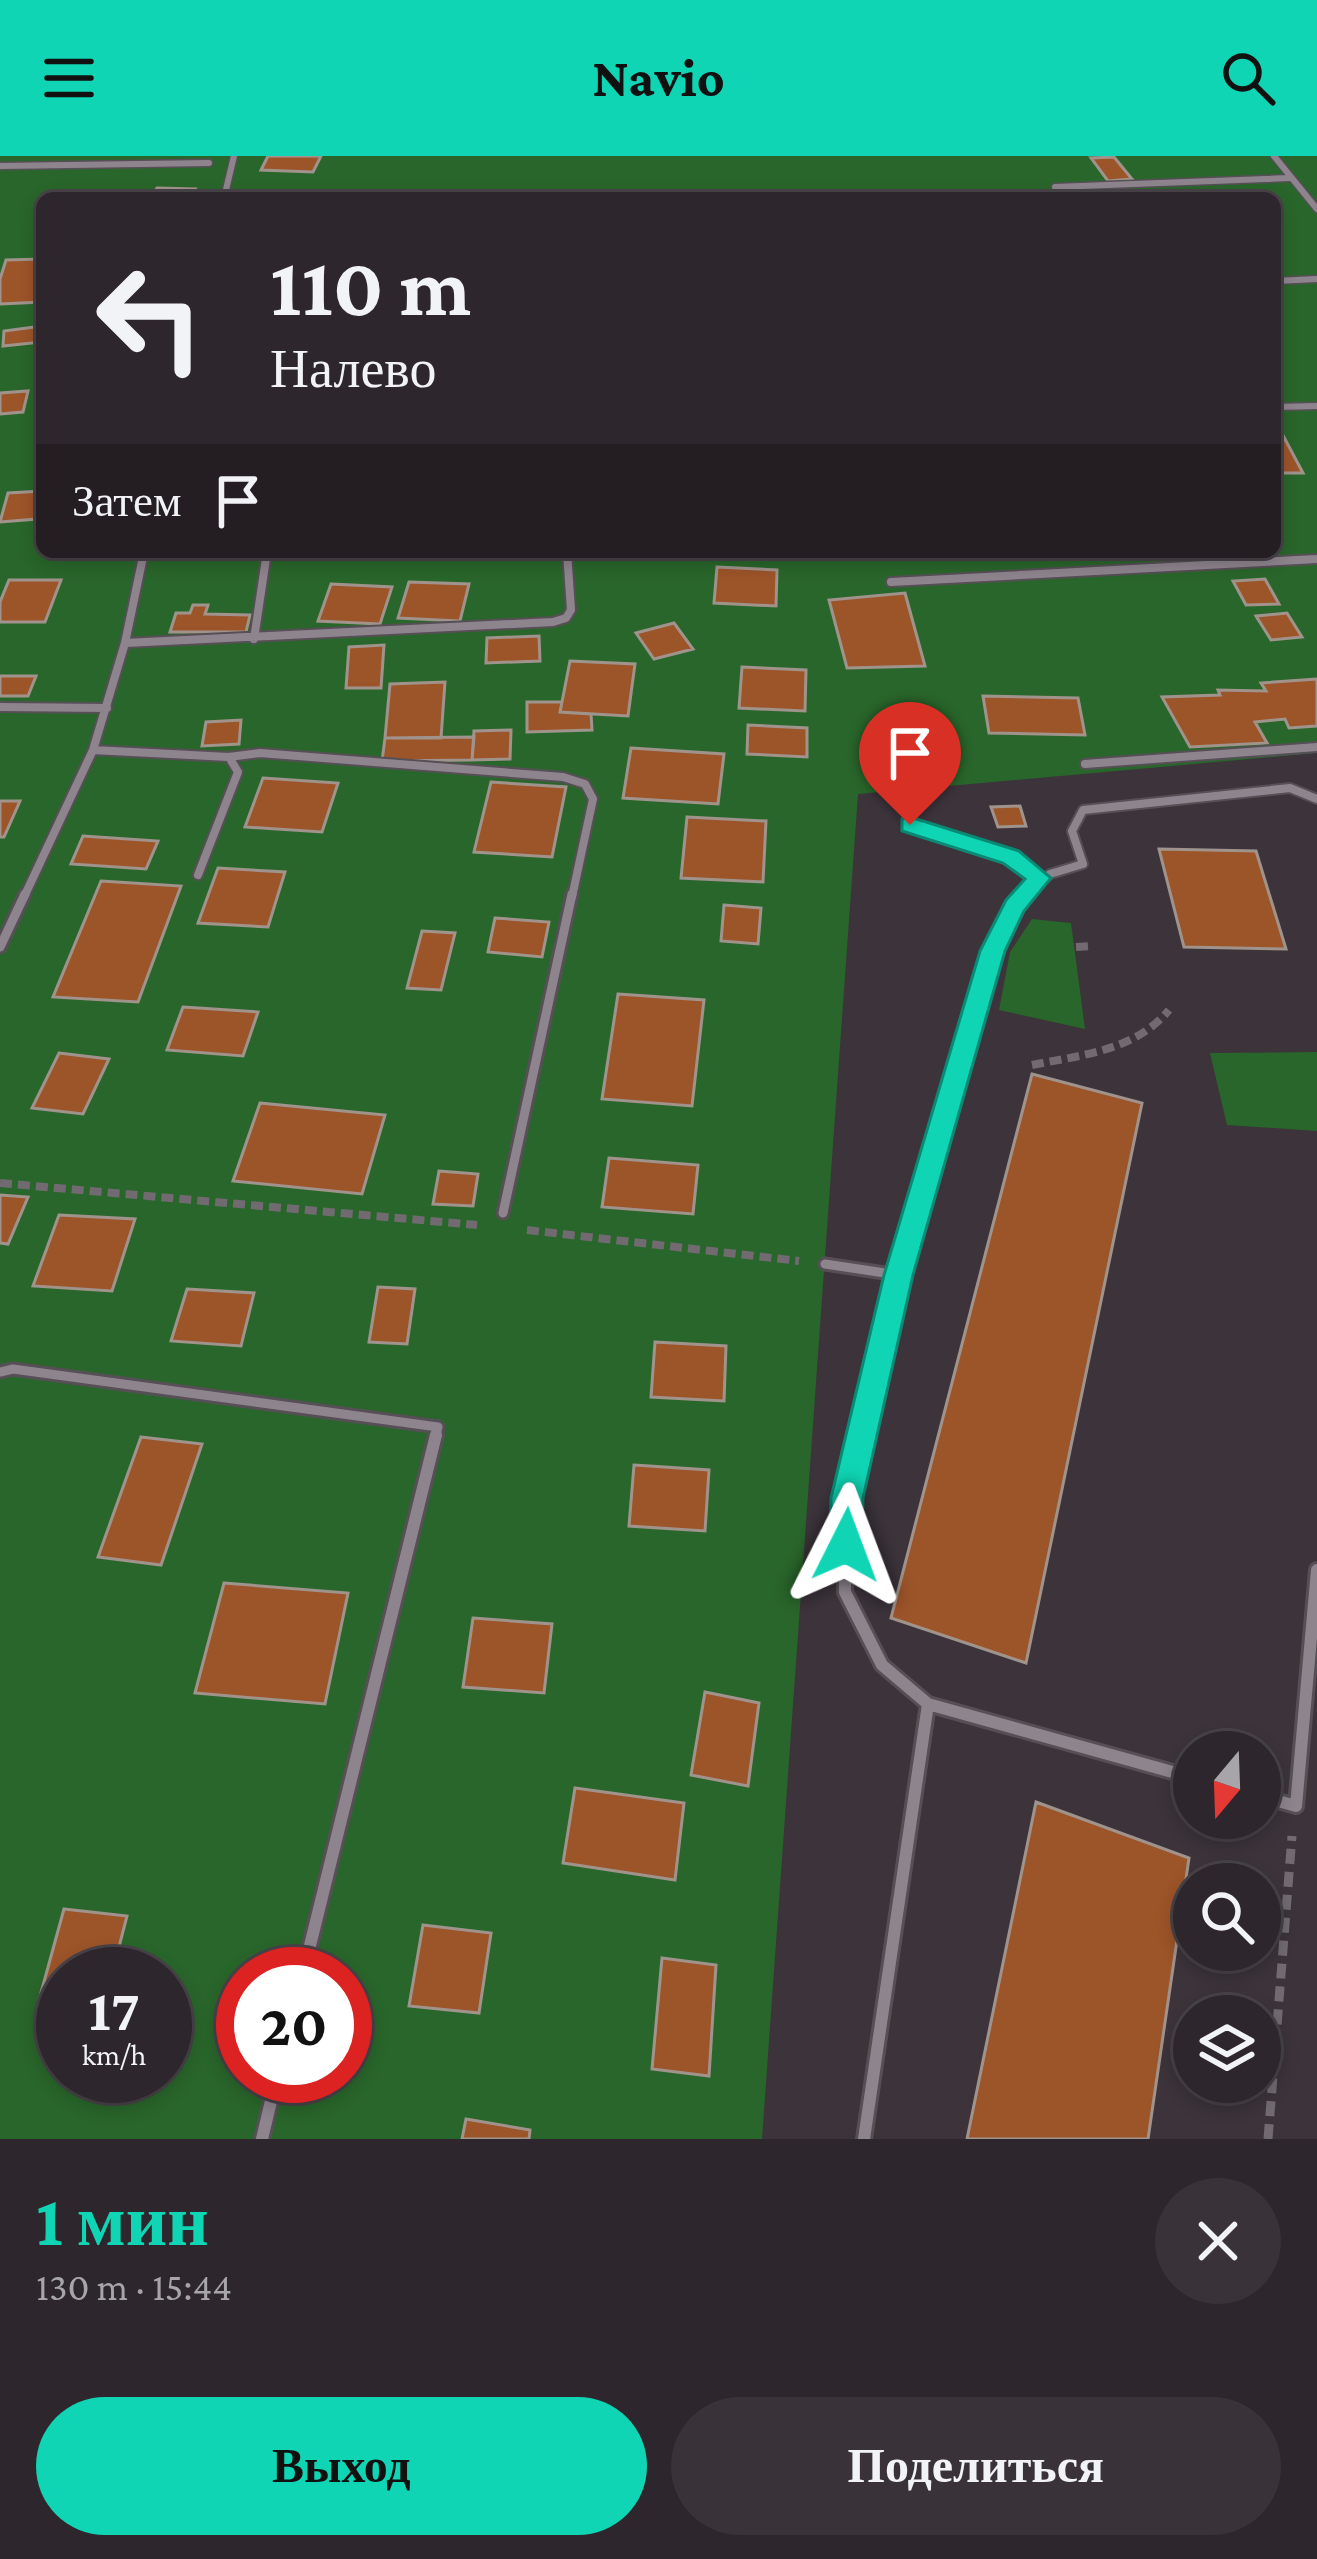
<!DOCTYPE html>
<html lang="ru">
<head>
<meta charset="utf-8">
<style>
	:root { --surface:#2d262c; --page:#393238; --text:#f1f3f6; --muted:#a7a5a9; --line:#484348; --accent:#0fd5b4 }
	body { margin:0; font-family:"Crimson Pro",serif; background:var(--page); color:var(--text); height:100vh; display:flex; flex-direction:column; font-size:45px; white-space:nowrap }
	* { box-sizing:border-box; margin:0 }
	p { font-size:39px; color:var(--muted) }
	.icon { flex:none; width:66px; height:66px; fill:none; stroke:currentColor; stroke-width:2; stroke-linecap:round; stroke-linejoin:round }
	.map { position:relative; height:1983px; overflow:hidden }
	.sheet { display:flex; flex-direction:column; background:var(--surface); flex:1 }
	.sheet>* { flex:none }
	.guide { position:absolute; left:36px; top:36px; width:1245px; height:366px; border-radius:18px; box-shadow:0 6px 18px #0003,0 0 0 3px var(--line); background:#2d262c; color:var(--text); overflow:hidden }
	.needle { width:78px; rotate:199deg }
	.buttons { position:absolute; left:1173px; top:1575px; display:grid; gap:24px }
	.buttons a { display:grid; place-items:center; width:108px; height:108px; border-radius:50%; background:var(--surface); box-shadow:0 6px 18px #0003,0 0 0 3px var(--line); font-size:60px }
	.speed { position:absolute; left:36px; top:1791px; display:flex; gap:24px; font-size:60px; font-weight:700; text-align:center }
	.speed>* { display:grid; place-content:center; width:156px; height:156px; border-radius:50%; background:var(--surface); box-shadow:0 6px 18px #0003,0 0 0 3px var(--line); line-height:1 }
	.speed small { font-size:30px; font-weight:400 }
	.speed .limit { border:18px solid #d22; background:#fff; color:#111 }
	.pin { position:absolute; display:grid; place-items:center; width:102px; height:102px; color:#fff; margin:-123px -51px; border-radius:50% 50% 50% 0; rotate:-45deg; box-shadow:0 0 12px #0007 }
	.pin .icon { rotate:45deg }
	.me { position:absolute; width:132px; margin:-66px; rotate:3deg; stroke-linejoin:round; filter:drop-shadow(0 0 9px #0008) }
	.turn { display:flex; align-items:center; gap:42px; height:252px; padding:0 36px; font-size:54px }
	.turn .icon { width:156px; height:156px; stroke-width:2.5 }
	.turn b { display:block; font-size:84px; line-height:102px }
	.then { display:flex; align-items:center; height:114px; padding:0 36px; background:#0003; gap:24px; font-size:45px }
	.round { display:grid; place-items:center; flex:none; width:126px; height:126px; border-radius:63px; background:var(--page) }
	.summary { display:flex; align-items:center; justify-content:space-between; height:204px; padding:0 36px }
	h1 { font-size:72px; font-weight:700; line-height:90px; color:var(--accent) }
	.cta { display:flex; gap:24px; margin-top:auto; padding:24px 36px }
	.cta a { flex:1; height:138px; border-radius:72px; background:var(--accent); color:#111; font-size:48px; font-weight:700; line-height:138px; text-align:center }
	.cta a+a { background:var(--page); color:var(--text) }
	header { display:flex; justify-content:space-between; align-items:center; height:156px; padding:0 36px; background:var(--accent); color:#111; font-size:54px; font-weight:700 }
	.map>svg:first-child { display:block }
	.green { fill:#29662b; fill-rule:evenodd }
	.building { fill:#9c5429; stroke:#a0938c; stroke-width:3 }
	.lines { fill:none; stroke-linecap:round; stroke-linejoin:round }
	.lane-far3-casing { stroke:#564f55; stroke-width:9 }
	.lane-far2-casing { stroke:#564f55; stroke-width:12 }
	.lane-far1-casing { stroke:#564f55; stroke-width:15 }
	.lane-casing { stroke:#564f55; stroke-width:18 }
	.path-far1 { stroke:#716a71; stroke-width:8; stroke-dasharray:12 6; stroke-linecap:butt }
	.path { stroke:#716a71; stroke-width:9; stroke-dasharray:15 8; stroke-linecap:butt }
	.lane-far3 { stroke:#8e848e; stroke-width:6 }
	.lane-far2 { stroke:#8e848e; stroke-width:8 }
	.lane-far1 { stroke:#8e848e; stroke-width:9 }
	.lane { stroke:#8e848e; stroke-width:12 }
	.route { fill:#0fd5b4; stroke:#0a8a75; stroke-width:3 }
</style>
</head>
<body>
<header><svg class="icon" aria-label="menu" viewBox="0 0 24 24"><path d="M4 6h16M4 12h16M4 18h16"/></svg>Navio<svg class="icon" aria-label="search" viewBox="0 0 24 24"><circle cx="10" cy="10" r="6"/><path d="M15 15l6 6"/></svg></header>
<div class="map">
<svg width="1317" height="1983" viewBox="0 0 1317 1983">
	<rect width="100%" height="100%" fill="#3c333b"/>
	<path class="green" d="M0 0H1317V597L858 638 762 1983H0ZM42 42H1275V396H42ZM63 1818H165V1920H63ZM243 1818H345V1920H243Z
		M1032 763 1071 767 1085 873 999 854 1010 796Z
		M1317 896V975L1227 969 1210 897Z"/>
	<path class="building" d="M268 0H321L313 16 261 14Z
		M1114 1 1132 23 1108 25 1091 2Z
		M157 32 195 33 190 42H151Z
		M42 103V146L0 148V123L6 104Z
		M42 170V186L3 190 4 175Z
		M28 235 23 256 0 258V237Z
		M1277 268 1303 317H1275Z
		M42 335 37 363 0 366 8 337Z
		M717 411 777 414 776 450 714 447Z
		M1265 423 1279 448 1246 449 1233 425Z
		M9 424H61L45 466H0V446Z
		M409 426 469 428 460 465 398 462Z
		M331 428 392 431 380 468 318 465Z
		M905 437 925 510 847 512 829 444Z
		M193 449H208L205 458 250 459 246 476H170L176 457H190Z
		M1287 457 1302 481 1271 484 1256 460Z
		M674 467 693 493 654 503 636 477Z
		M539 480 540 505 486 507 487 482Z
		M384 489 381 532H346L349 491Z
		M570 505 635 508 628 560 560 556Z
		M742 511 806 514 805 555 739 552Z
		M0 520H36L28 540H0Z
		M1317 523V570L1289 572 1285 563 1255 566 1267 587 1190 591 1162 541 1220 539 1218 534 1266 535 1261 527Z
		M445 526 441 582H385L390 528Z
		M983 540 1078 542 1085 579 989 577Z
		M527 546H562L560 556 591 558 592 574 527 576Z
		M241 564 239 588 202 590 206 566Z
		M748 569 807 572V601L747 598Z
		M511 574 510 603 472 604 474 575Z
		M474 581 472 604 382 605 385 582Z
		M631 592 724 598 718 648 623 642Z
		M263 622 338 627 322 676 245 671Z
		M491 626 566 631 552 701 474 696Z
		M0 645H20L4 681H0Z
		M1020 650 1026 670 998 671 991 651Z
		M687 661 766 665 763 726 681 722Z
		M83 680 158 685 146 713 71 708Z
		M1159 693 1256 695 1286 793 1184 791Z
		M218 712 285 716 268 771 198 767Z
		M101 725 181 730 138 846 53 841Z
		M724 749 761 752 758 788 721 785Z
		M495 762 549 766 542 801 488 796Z
		M422 775 455 777 441 834 407 832Z
		M618 838 704 844 692 950 602 943Z
		M183 851 258 856 243 900 167 894Z
		M59 897 109 903 83 958 32 952Z
		M1032 918 1142 947 1026 1507 891 1462Z
		M260 947 385 959 362 1038 233 1025Z
		M609 1002 698 1009 693 1058 602 1051Z
		M439 1015 478 1018 473 1050 433 1048Z
		M0 1039 28 1041 8 1088 0 1087Z
		M59 1059 135 1063 112 1135 33 1130Z
		M378 1131 415 1133 407 1188 369 1186Z
		M187 1133 254 1137 241 1190 171 1185Z
		M655 1186 726 1190 724 1245 651 1241Z
		M141 1281 202 1288 161 1409 98 1401Z
		M634 1309 709 1314 705 1375 629 1370Z
		M224 1427 348 1437 325 1548 195 1537Z
		M473 1462 552 1468 544 1537 463 1531Z
		M705 1536 759 1547 748 1630 691 1619Z
		M575 1632 684 1647 675 1724 563 1707Z
		M1036 1646 1189 1702 1148 1983H967Z
		M64 1753 127 1760 112 1818H63V1846L39 1844Z
		M423 1769 491 1777 479 1857 409 1850Z
		M662 1802 716 1809 709 1920 652 1913Z
		M466 1963 530 1974 529 1983H462Z"/>
	<g class="lines">
		<g class="lane-far3-casing">
			<path id="lane-far3" d="M1274 0 1317 53
				M0 10 209 7
				M1055 31 1289 22
				M224 42 234 0
				M1275 125 1317 123
				M1275 251 1317 250"/>
		</g>
		<g class="lane-far2-casing">
			<path id="lane-far2" d="M891 426 1317 403
				M254 483 267 396
				M125 487 553 466 566 462 571 454 567 396
				M0 551 107 552
				M93 594 229 601 260 597 563 621 585 628 593 643 572 741
				M1085 608 1317 591
				M911 669 1011 701 1039 722
				M198 719 238 616 229 601
				M24 741 93 594 125 487 144 396
				M1024 741 1050 718 1083 708 1072 675 1083 654 1290 632 1317 643"/>
		</g>
		<g class="lane-far1-casing">
			<path id="lane-far1" d="M0 791 25 738
				M503 1057 572 738
				M825 1108 898 1119
				M0 1216 13 1213 438 1271 435 1282
				M860 1282 898 1119 992 795 1026 738"/>
		</g>
		<g class="lane-casing">
			<path id="lane" d="M861 1279 846 1342 845 1436 882 1509 928 1548 1194 1622
				M1260 1640 1296 1650 1317 1414
				M303 1818 436 1279
				M262 1983 277 1920
				M864 1983 928 1548"/>
		</g>
		<path class="path-far1" d="M1076 791 1090 790
			M1032 909C1081 899 1135 895 1169 854
			M0 1027 477 1069
			M527 1074 799 1105"/>
		<path class="path" d="M1268 1983 1292 1680"/>
		<use href="#lane-far3" class="lane-far3"/>
		<use href="#lane-far2" class="lane-far2"/>
		<use href="#lane-far1" class="lane-far1"/>
		<use href="#lane" class="lane"/>
	</g>
	<path class="route" d="M910 661 1019 695 1051 722 1024 755 1005 795 913 1119 863 1342 862 1389 858 1400 846 1404 834 1400 830 1389 831 1342 884 1119 980 795 1006 744 1025 723 1003 707 902 675V663Z"/>
</svg>
<div class="buttons">
<a><svg class="needle" viewBox="-14 -14 28 28"><path d="M0-13l5 13h-10z" fill="#e53935"/><path d="M0 13l5-13h-10z" fill="#a7a5a9"/></svg></a>
<a><svg class="icon" aria-label="search" viewBox="0 0 24 24"><circle cx="10" cy="10" r="6"/><path d="M15 15l6 6"/></svg></a>
<a><svg class="icon" aria-label="layers" viewBox="0 0 24 24"><path d="M12 4l9 5-9 5-9-5zM3 14l9 5 9-5"/></svg></a>
</div>
<div class="speed"><div>17<small>km/h</small></div><div class="limit">20</div></div>
<div class="pin" style="left:910px;top:669px;background:#d93025"><svg class="icon" aria-label="arrive" viewBox="0 0 24 24"><path d="M6 21V4h12l-3 4 3 4H6"/></svg></div>
<svg class="me" style="left:846px;top:1389px" viewBox="-20 -20 40 40"><path d="M0-17L14 15 0 8-14 15z" fill="#0fd5b4" stroke="#fff" stroke-width="4"/></svg>
<div class="guide">
<div class="turn"><svg class="icon" aria-label="left" viewBox="0 0 24 24"><path d="M17 20v-9H6M10 6l-5 5 5 5"/></svg><div><b>110 m</b>Налево</div></div>
<div class="then">Затем<svg class="icon" aria-label="arrive" viewBox="0 0 24 24"><path d="M6 21V4h12l-3 4 3 4H6"/></svg></div>
</div>
</div>
<section class="sheet">
<div class="summary"><div><h1>1 мин</h1><p>130 m · 15:44</p></div><a class="round"><svg class="icon" aria-label="close" viewBox="0 0 24 24"><path d="M6 6l12 12M18 6L6 18"/></svg></a></div>
<div class="cta"><a>Выход</a><a>Поделиться</a></div>
</section>
</body>
</html>
